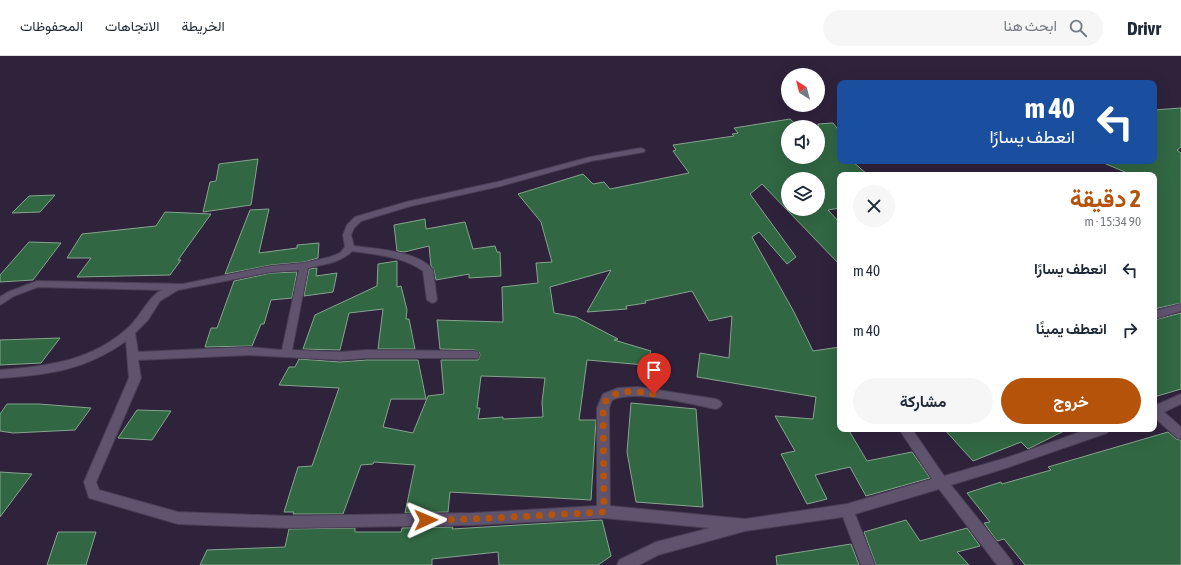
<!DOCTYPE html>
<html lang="ar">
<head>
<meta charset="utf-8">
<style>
	:root { --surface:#fff; --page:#f6f6f7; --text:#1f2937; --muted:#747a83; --line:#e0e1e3; --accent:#b45309 }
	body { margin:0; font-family:"Asap Condensed",Vazirmatn,sans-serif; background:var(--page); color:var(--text); direction:rtl; height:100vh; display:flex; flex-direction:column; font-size:15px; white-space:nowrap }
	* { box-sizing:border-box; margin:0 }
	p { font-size:13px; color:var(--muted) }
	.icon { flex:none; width:22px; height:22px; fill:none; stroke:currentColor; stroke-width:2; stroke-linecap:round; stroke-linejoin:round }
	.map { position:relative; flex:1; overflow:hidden; direction:ltr }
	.panel { position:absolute; left:837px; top:116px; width:320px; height:260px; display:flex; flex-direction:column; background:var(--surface); border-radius:8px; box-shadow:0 4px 16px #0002; direction:rtl }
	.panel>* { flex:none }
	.top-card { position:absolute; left:837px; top:24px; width:320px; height:84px; border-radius:8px; box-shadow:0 4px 16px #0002; direction:rtl; background:#1a4fa0; color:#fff; overflow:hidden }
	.needle { width:26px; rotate:324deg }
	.buttons { position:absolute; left:781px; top:12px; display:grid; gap:8px }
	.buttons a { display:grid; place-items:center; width:44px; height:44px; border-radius:50%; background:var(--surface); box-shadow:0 4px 16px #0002; font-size:20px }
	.pin { position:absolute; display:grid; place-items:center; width:34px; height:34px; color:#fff; margin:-41px -17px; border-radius:50% 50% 50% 0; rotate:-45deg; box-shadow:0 0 4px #0007 }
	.pin .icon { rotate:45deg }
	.me { position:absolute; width:44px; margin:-22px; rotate:89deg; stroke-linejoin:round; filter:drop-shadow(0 0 3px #0008) }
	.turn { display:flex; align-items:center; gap:14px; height:84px; padding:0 16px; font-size:18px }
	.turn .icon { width:52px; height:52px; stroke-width:2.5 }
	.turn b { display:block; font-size:28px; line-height:34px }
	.round { display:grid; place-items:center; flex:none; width:42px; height:42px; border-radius:21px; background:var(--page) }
	.headline { display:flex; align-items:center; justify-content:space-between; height:68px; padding:0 16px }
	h1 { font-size:24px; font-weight:700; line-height:30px; color:var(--accent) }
	.button { display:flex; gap:8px; margin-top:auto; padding:8px 16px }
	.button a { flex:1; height:46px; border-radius:24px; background:var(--accent); color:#fff; font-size:16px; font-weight:700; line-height:46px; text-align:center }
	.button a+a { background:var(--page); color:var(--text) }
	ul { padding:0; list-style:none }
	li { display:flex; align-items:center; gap:12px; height:60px; padding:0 16px }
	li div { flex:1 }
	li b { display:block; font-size:15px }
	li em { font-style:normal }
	header { display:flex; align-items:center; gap:24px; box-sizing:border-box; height:56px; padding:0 20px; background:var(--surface); border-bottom:1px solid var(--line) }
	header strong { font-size:19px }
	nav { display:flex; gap:22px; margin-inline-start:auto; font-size:14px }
	.search { width:280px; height:36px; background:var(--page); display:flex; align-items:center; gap:10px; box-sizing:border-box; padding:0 14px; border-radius:22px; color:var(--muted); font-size:15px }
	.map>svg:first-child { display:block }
	.building { fill:#316743; stroke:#86a48d; fill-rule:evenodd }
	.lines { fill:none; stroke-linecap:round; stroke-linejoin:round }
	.minor-casing { stroke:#493f54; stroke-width:2 }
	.minor { fill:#5f536e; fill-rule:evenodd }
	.route { stroke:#b45309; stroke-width:7; stroke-dasharray:0 12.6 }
</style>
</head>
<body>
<header>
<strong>Drivr</strong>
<div class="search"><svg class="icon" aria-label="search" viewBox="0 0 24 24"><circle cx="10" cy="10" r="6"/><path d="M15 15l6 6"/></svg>ابحث هنا</div>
<nav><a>الخريطة</a><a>الاتجاهات</a><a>المحفوظات</a></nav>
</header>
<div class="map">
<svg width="1181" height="509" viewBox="0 0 1181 509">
	<rect width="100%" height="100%" fill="#2f233c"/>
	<path class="building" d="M1181 52V91L1177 94 1181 97V247L1154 253V119H1132L1099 105H1154V54Z
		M790 63 799 71H788V101H818V68L833 67 840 76V105H852L868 119H840V152L828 154 840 167V209L762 128 750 138 796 201 787 208 759 176 752 181 794 256 813 295 840 291V373H848L867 405 912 396 930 422 866 440 850 411 815 419 827 443 807 448 781 398 795 395 775 360 813 363 816 341 697 321 700 297 729 302 732 260 709 265 692 235 645 245 646 247 626 250 627 253 587 256 611 214 550 231 554 257 576 261 618 283 614 284 651 295 645 309 587 304 579 364H596L591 444 450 436 448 456 405 457 415 409 374 406 373 408 361 409 343 458H293L294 456H284L298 411 312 410 339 332 279 329 289 311H295L299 303 340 306 367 304H418L426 343H391L383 371 413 377 428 340 444 338 441 304H478L480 299 479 296 474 294 440 293 437 264 503 266 502 231 538 227 536 207 552 206 541 166 518 138 583 118 593 128 604 126 610 133 689 117 673 95 676 94 673 89 734 80 732 78 738 77 734 72ZM788 123H818V153H788ZM481 320 545 322 542 346 543 361 503 363V361L478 363 480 352H477Z
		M258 103 251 149 203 156 210 126 216 125 219 108Z
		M55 139 40 156 12 157 29 140Z
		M269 153 259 197 297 192V189L319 187 318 202 304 206 271 209 225 218 250 154Z
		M165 156 211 158 178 204H181L170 219 77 221 91 202H67L82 178 156 170Z
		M425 163 426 173 465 166 473 193 495 190 497 196H500L501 220 469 222V218L436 224 434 214 431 210 429 190 404 196 397 195 394 169Z
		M29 186 61 187 33 224 0 226V219Z
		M397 205V231L401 230 407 254 406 263H409L415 293H378L383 253 349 257 340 294 303 293 315 259 377 230 378 208Z
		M317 212 316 220 337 217 333 236 304 240 309 213Z
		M297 216 292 242 271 244 264 268H261L252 290 205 291 211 272H217L234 225 271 217Z
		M1181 257V333L1154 341V264Z
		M60 282 41 307 0 309V284Z
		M631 347 696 353 703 451 636 446 627 396Z
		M7 348H39L91 352 75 374 13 377 0 375V358Z
		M137 354 171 355 152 384 118 382Z
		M944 373H1068L1028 393 1021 386 973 405Z
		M1168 376 1176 383 1181 384V509H1025L1004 483 997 485 984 467 990 466 967 437 1001 426 1002 428 1051 414 1048 411Z
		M0 416 32 418 0 461Z
		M602 464 611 500 598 509H499L498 496 432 503V509H200L207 494 285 491 289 473 355 472V476H401L402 472 453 471 452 473Z
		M906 464 920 485 967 472 980 490 957 496 969 509H876L864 476Z
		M58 476H96L86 509H47Z
		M851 488 859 509H777L776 500Z"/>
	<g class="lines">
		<g class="minor-casing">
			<path id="minor" d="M641 92 645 94 644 96 591 105 501 130 411 150 361 165 354 172 351 179 354 190C376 193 419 195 433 214L437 244 435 246 432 247 427 244 423 215C402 200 377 199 352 195 341 207 324 208 308 212L292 294 340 296 367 294 474 295 478 296 479 299 478 302H367L340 304 249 299 138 304 141 322 96 426 99 434 178 456 286 460 473 457 597 450V352L603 338 618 332 638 331 716 343 720 345 722 348 720 351 716 353C689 348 635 333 612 344L609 352 610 450 745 463 847 448 932 423 899 373H912L944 420 1006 402 1089 373H1109L1107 377 1006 412 951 429 1011 504 1013 509H997L939 433 855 458 875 509H861L843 461 745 475 658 499 639 509H617L619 504 656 486 710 472 604 462 473 469 286 472 178 468 89 442 84 426 129 322 126 285C86 314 48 319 0 322V314C49 310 93 305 130 270 141 259 150 239 162 234L38 231 14 240 0 249V241L8 236 37 225 183 228 271 210 304 207 330 201 340 197 345 191 343 179 347 169 355 161 406 146 497 126 590 101ZM299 214 282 294 249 291 138 296 135 277 148 264 160 245 178 234 271 216Z
				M1181 248V255L1154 263V255Z
				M1181 338V348L1164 356 1181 371V383L1177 382 1154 361V350Z"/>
		</g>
		<use href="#minor" class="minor"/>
	</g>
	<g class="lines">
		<path class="route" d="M426 464 473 463 604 456 603 352 607 342C623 333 636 335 654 338"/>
	</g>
</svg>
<div class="buttons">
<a><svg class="needle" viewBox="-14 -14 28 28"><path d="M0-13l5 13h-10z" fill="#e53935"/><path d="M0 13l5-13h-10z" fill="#747a83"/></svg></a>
<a><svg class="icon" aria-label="sound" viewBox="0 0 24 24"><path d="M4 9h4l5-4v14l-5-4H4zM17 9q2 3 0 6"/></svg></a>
<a><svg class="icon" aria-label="layers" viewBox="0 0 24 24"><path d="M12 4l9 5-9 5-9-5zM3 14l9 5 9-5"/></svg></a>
</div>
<div class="pin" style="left:654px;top:338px;background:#d93025"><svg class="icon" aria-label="arrive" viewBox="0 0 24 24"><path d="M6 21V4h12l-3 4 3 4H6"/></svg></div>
<svg class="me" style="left:426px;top:464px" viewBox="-20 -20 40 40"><path d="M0-17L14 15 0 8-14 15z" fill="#b45309" stroke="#fff" stroke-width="4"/></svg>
<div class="top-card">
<div class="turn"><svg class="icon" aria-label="left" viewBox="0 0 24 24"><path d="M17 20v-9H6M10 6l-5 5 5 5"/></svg><div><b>40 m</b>انعطف يسارًا</div></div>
</div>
<section class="panel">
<div class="headline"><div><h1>2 دقيقة</h1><p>90 m · 15:34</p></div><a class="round"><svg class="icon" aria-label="close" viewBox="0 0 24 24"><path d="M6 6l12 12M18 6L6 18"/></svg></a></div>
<ul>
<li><svg class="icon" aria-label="left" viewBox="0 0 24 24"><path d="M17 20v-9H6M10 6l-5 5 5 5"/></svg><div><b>انعطف يسارًا</b></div><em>40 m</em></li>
<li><svg class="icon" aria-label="right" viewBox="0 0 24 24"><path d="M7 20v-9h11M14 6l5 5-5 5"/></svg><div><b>انعطف يمينًا</b></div><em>40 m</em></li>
</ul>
<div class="button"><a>خروج</a><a>مشاركة</a></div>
</section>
</div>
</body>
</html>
